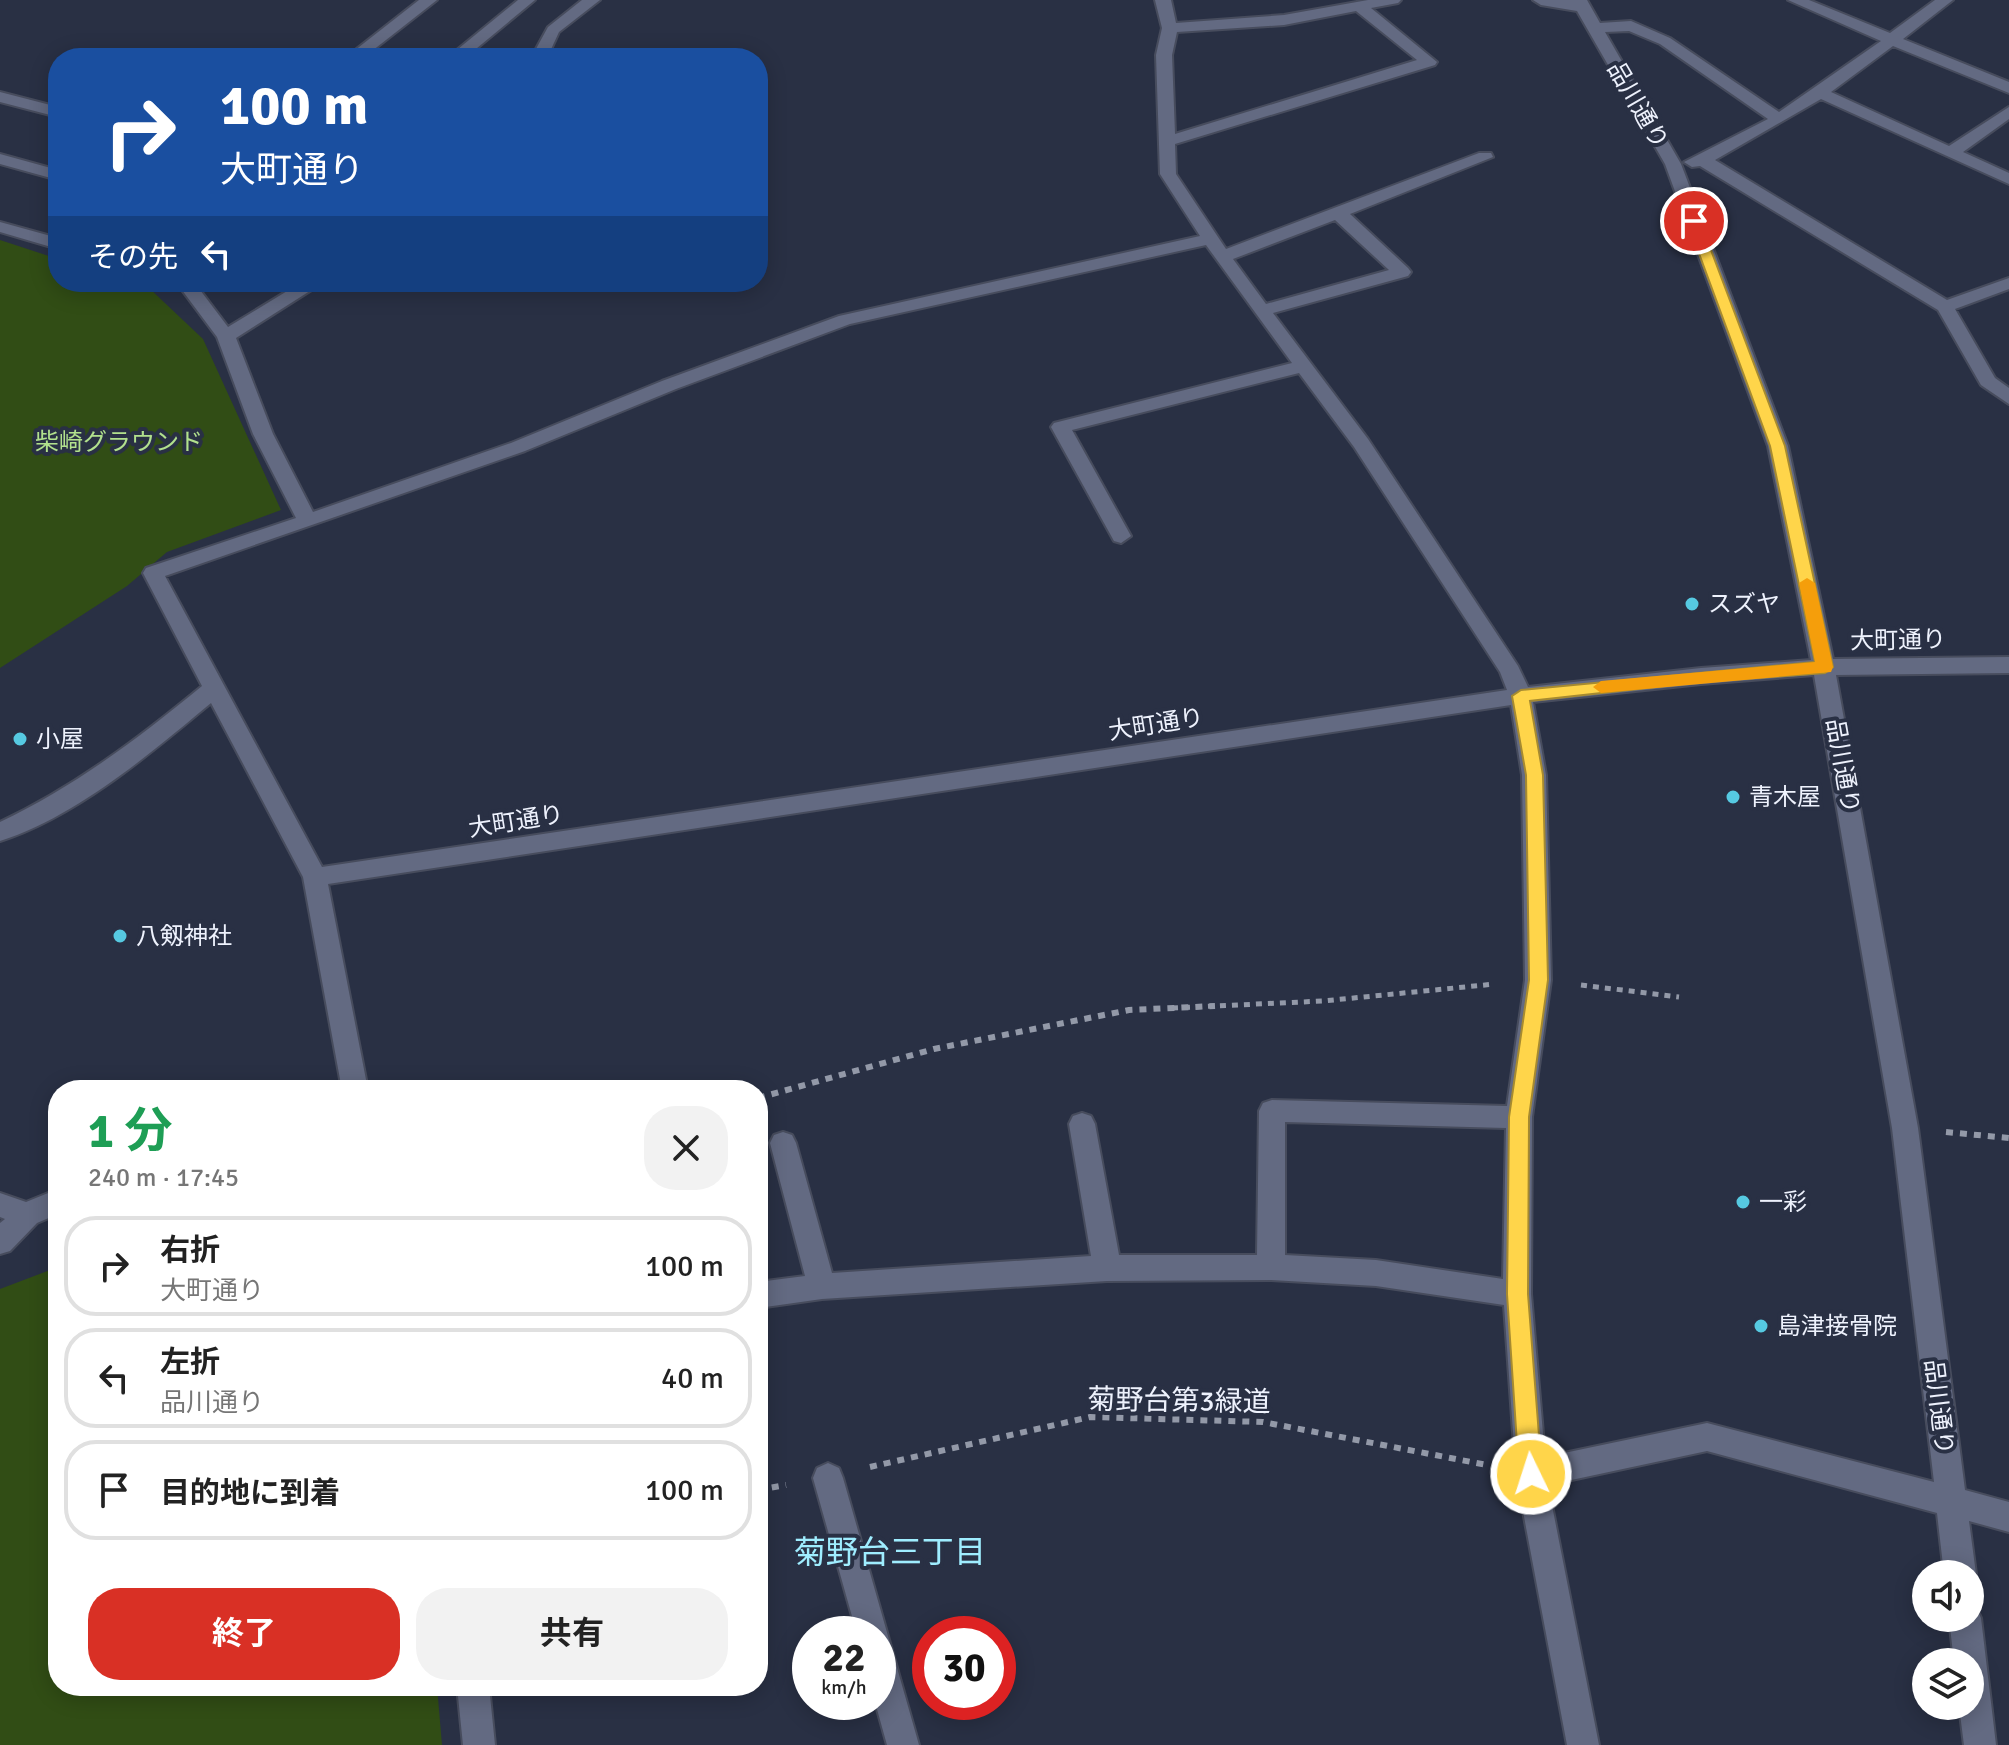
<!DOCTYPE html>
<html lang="ja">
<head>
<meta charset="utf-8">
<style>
	:root { --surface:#fff; --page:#f2f2f2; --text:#222; --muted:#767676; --line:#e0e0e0; --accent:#d93025 }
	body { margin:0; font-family:Signika,"Noto Sans JP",sans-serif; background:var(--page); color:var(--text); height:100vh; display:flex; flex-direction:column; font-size:30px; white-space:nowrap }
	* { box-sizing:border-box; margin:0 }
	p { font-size:26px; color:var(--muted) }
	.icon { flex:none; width:44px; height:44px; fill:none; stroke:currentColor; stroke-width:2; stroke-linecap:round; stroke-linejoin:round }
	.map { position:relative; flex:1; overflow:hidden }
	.side { position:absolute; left:48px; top:1080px; width:720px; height:616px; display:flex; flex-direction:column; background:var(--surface); border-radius:32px; box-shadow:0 4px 20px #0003 }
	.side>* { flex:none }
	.hud { position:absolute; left:48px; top:48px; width:720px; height:244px; border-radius:32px; box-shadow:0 4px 20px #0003; background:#1a4fa0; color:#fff; overflow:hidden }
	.controls { position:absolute; left:1912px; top:1560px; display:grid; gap:16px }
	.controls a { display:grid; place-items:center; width:72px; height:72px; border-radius:50%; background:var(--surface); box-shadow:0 4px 20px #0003; font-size:40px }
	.speed { position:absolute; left:792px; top:1616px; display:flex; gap:16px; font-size:40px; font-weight:700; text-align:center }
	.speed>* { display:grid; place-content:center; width:104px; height:104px; border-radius:50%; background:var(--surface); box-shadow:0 4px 20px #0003; line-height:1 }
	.speed small { font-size:20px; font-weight:400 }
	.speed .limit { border:12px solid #d22; background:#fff; color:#111 }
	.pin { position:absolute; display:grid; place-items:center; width:68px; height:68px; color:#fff; margin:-34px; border:4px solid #fff; border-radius:50%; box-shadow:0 2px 8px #0007 }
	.me { position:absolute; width:88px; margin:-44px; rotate:356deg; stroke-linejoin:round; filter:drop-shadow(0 0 6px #0008) }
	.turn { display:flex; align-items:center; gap:28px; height:168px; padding:0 40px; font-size:36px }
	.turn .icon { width:104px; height:104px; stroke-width:2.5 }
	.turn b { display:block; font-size:56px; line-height:68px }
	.then { display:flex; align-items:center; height:76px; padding:0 40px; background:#0003; gap:16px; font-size:30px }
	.round { display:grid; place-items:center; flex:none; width:84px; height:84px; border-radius:32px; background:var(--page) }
	.summary { display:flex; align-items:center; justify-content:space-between; height:136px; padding:0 40px }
	h1 { font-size:48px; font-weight:700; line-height:60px; color:#1e9e55 }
	.button { display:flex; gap:16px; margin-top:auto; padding:16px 40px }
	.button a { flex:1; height:92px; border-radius:32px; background:var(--accent); color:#fff; font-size:32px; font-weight:700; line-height:92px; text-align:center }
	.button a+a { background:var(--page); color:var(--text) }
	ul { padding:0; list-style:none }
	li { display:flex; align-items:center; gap:24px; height:100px; margin:0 16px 12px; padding:0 24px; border:4px solid var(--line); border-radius:32px }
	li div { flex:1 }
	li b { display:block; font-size:30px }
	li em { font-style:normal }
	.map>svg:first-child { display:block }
	.green { fill:#314d15 }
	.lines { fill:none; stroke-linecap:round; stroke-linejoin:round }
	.minor-casing { stroke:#474c5d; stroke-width:4 }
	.path-far1 { stroke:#9399a8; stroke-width:5; stroke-dasharray:6 6; stroke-linecap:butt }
	.path { stroke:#9399a8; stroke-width:6; stroke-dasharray:7 7; stroke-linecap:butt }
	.minor { fill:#636a82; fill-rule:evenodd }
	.route { fill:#ffd54a; stroke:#a68a30; stroke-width:2 }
	.slow { fill:#f59e0b }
	.poi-dot { fill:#56c9e1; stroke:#293044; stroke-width:3 }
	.labels { text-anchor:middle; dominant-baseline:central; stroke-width:8; stroke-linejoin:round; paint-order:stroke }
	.street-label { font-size:24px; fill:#eef2fd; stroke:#293044 }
	.park-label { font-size:24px; fill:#b2e18d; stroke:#293044 }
	.poi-label { font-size:24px; fill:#eef2fd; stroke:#293044; text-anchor:start }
	.near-street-label { font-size:28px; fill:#eef2fd; stroke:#293044 }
	.near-neighbourhood-label { font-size:32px; fill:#9fedff; stroke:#293044 }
</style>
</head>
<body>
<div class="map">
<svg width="2009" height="1745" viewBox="0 0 2009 1745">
	<rect width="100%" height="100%" fill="#293044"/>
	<path class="green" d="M0 240 58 259V282H133L148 287 203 339 281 510 167 552 127 586 0 668Z
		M58 1267V1686H437L442 1745H0V1289Z"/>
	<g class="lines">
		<g class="minor-casing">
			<path id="minor" d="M419 0H437L363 58H345Z
				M518 0H535L465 58H447Z
				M582 0H600L559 32 547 58H531L548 27Z
				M1155 0H1171L1176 23 1284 15 1368 0H1401L1398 3 1371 8 1437 62 1435 65 1175 144 1176 174 1226 249 1479 153H1491L1493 157 1350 214 1408 268 1411 272 1408 276 1273 313 1368 439 1518 666 1528 687 1701 668 1811 660 1768 446 1665 164 1577 11 1541 5 1533 0H1587L1600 23 1631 21 1670 38 1779 112 1881 41 1788 0H1809L1890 33 1935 0H1953L1903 39 2009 82V93L1893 46 1831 92 1949 146 2009 107V119L1963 152 2009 173V184L1821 99 1715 160 1947 300 2009 278V289L1955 309 1995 378 2009 388V404L1981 385 1938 310 1700 166 1692 167 1684 162 1768 119 1660 44 1629 31 1605 32 1681 164 1788 446 1833 659 2009 657V673L1836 675 1918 1128 1965 1490 2009 1502V1532L1969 1521 1976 1574 1970 1585V1574H1944L1937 1513 1707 1451 1548 1485 1599 1745H1567L1516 1474 1504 1305 1376 1286 1271 1280 1107 1281 822 1299 758 1308V1282L805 1276 770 1143 774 1135 783 1132 792 1135 796 1143 832 1273 1091 1256 1069 1124 1073 1116 1082 1113 1091 1116 1095 1124 1119 1255H1257L1259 1111 1263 1103 1272 1100 1507 1106 1525 980 1522 775 1511 705 328 884 368 1090H342L303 877 211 703C151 753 76 817 0 841V822C74 787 139 738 202 686L143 573 146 568 296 518 253 434 217 337 176 282H194L228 327 302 282H324L236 338 273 434 313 512 511 443 662 381 839 316 1200 236 1160 174 1156 55 1162 28ZM1356 11 1417 60 1175 134 1172 55 1177 32 1284 25ZM1335 220 1389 270 1266 304 1233 259ZM1206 245 1292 363 1054 423 1051 427 1114 541 1121 543 1131 536 1072 430 1299 373 1354 447 1500 672 1507 690 322 867 165 576 525 451 676 389 850 324ZM1814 675 1892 1128 1934 1482 1707 1423 1545 1457 1531 1294 1532 1117 1551 980 1546 775 1533 702 1701 684ZM1285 1122 1506 1128 1503 1279 1376 1260 1285 1255Z
				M0 92 58 107V117L0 102Z
				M0 154 58 170V180L0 164Z
				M0 222 58 238V249L0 232Z
				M58 1189V1214L37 1223 10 1251 0 1254V1223L5 1219 0 1217V1193L26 1202Z
				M828 1463 839 1468 843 1478 919 1745H887L875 1702H878V1634H857L813 1478 817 1468Z
				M1970 1604 1976 1607 1981 1618 1996 1745H1964L1959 1706H1970V1662H1954L1949 1618H1970Z
				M457 1686H489L495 1745H463Z"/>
		</g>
		<path class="path-far1" d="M1581 985 1679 997
			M1172 1008 1323 1001 1495 984"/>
		<path class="path" d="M758 1098 934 1049 1129 1010 1215 1006
			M1946 1132 2009 1138
			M870 1467 1090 1417 1263 1422 1487 1465
			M758 1490 786 1485"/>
		<use href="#minor" class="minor"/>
	</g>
	<path class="route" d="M1694 217 1700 221 1785 446 1833 667 1825 673 1701 682 1530 701 1543 775 1548 980 1529 1117 1528 1294 1542 1474 1539 1482 1531 1485 1523 1482 1519 1474 1507 1294 1509 1117 1529 980 1526 775 1512 696 1521 690 1815 662 1770 446 1687 221Z"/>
	<path class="slow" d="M1807 578 1815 583 1833 667 1831 672 1601 693 1593 687 1601 681 1815 662 1799 583Z"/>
	<g class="poi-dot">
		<circle cx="1692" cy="604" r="8"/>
		<circle cx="20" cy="739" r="8"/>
		<circle cx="1733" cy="797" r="8"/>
		<circle cx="120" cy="936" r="8"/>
		<circle cx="1743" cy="1202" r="8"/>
		<circle cx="1761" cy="1326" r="8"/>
	</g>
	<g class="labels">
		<g class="street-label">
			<text transform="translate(1638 105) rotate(60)">品川通り</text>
			<text transform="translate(1898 640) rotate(-1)">大町通り</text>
			<text transform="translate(1156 724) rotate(-9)">大町通り</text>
			<text transform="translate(1843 766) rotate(80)">品川通り</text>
			<text transform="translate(516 821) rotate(-9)">大町通り</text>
			<text transform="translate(1939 1407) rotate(83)">品川通り</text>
		</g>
		<g class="park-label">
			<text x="119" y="442">柴崎グラウンド</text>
		</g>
		<g class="poi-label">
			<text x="1708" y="604">スズヤ</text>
			<text x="36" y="739">小屋</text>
			<text x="1749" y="797">青木屋</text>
			<text x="136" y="936">八剱神社</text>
			<text x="1759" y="1202">一彩</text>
			<text x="1777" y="1326">島津接骨院</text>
		</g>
		<g class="near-street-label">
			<text transform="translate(1179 1401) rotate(1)">菊野台第3緑道</text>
		</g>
		<g class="near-neighbourhood-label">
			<text x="890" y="1552">菊野台三丁目</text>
		</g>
	</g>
</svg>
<div class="controls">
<a><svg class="icon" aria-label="sound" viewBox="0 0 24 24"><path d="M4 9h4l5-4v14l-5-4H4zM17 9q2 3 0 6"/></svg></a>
<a><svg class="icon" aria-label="layers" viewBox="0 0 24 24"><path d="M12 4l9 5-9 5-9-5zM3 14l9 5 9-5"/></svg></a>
</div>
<div class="speed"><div>22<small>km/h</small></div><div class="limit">30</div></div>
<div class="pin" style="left:1694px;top:221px;background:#d93025"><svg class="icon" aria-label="arrive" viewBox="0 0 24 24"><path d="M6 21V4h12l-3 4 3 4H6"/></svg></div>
<svg class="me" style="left:1531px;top:1474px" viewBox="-20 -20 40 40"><circle r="17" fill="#ffd54a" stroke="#fff" stroke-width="3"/><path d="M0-11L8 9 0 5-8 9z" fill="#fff"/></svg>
<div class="hud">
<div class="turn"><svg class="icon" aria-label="right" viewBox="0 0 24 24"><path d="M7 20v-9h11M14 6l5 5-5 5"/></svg><div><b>100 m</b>大町通り</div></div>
<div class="then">その先<svg class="icon" aria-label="left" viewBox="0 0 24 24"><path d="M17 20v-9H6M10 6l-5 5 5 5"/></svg></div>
</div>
<section class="side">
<div class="summary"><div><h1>1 分</h1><p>240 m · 17:45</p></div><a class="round"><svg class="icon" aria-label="close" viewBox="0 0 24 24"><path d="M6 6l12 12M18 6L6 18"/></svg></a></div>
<ul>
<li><svg class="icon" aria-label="right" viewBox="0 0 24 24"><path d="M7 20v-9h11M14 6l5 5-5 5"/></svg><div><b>右折</b><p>大町通り</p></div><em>100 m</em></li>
<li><svg class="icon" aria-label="left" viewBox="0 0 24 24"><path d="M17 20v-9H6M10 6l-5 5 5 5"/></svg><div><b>左折</b><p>品川通り</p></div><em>40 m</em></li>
<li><svg class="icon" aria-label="arrive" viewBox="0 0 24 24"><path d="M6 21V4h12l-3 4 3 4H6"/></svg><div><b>目的地に到着</b></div><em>100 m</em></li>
</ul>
<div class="button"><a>終了</a><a>共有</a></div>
</section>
</div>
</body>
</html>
